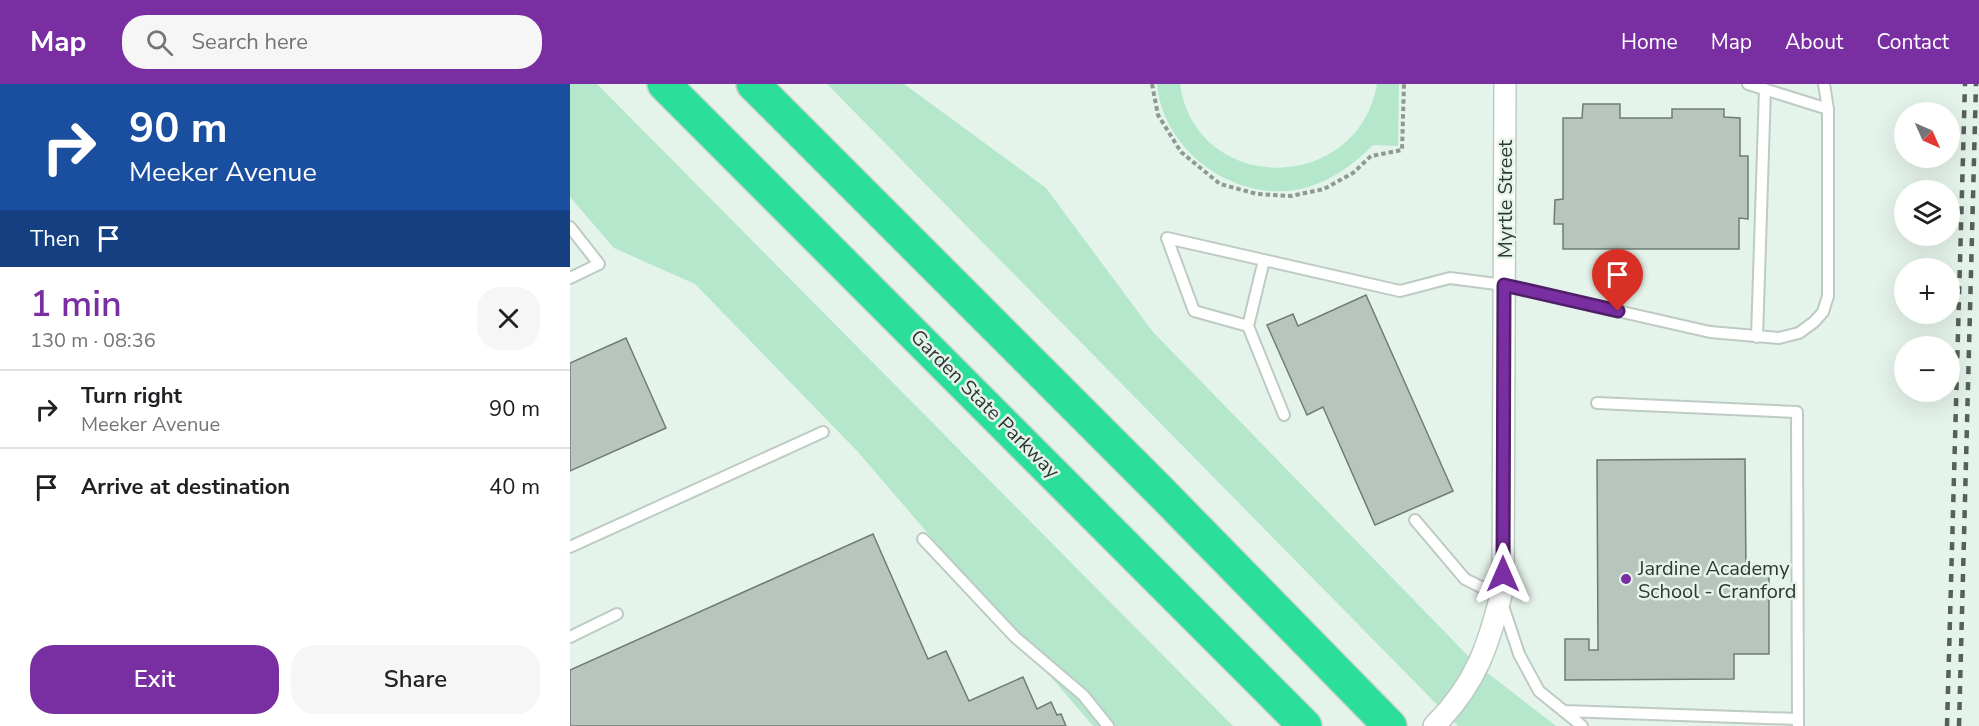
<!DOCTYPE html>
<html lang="en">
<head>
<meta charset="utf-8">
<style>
	:root { --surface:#fff; --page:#f6f6f6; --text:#202124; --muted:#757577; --line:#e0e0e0; --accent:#792fa2 }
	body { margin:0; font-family:"Nunito Sans",sans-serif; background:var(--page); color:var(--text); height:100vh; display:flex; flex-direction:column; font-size:22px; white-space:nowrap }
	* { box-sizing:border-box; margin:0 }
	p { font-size:20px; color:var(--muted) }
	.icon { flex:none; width:33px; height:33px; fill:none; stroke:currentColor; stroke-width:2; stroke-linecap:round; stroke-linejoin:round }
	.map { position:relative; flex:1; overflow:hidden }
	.sheet { display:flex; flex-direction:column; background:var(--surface); width:570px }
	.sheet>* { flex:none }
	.banner { background:#1a4fa0; color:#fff; overflow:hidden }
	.needle { width:39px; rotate:135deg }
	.fabs { position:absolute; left:1324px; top:18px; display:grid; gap:12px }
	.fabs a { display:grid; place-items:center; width:66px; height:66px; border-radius:50%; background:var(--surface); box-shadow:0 6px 24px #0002; font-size:30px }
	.pin { position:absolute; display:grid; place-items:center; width:51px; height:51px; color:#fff; margin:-62px -26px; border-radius:50% 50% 50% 0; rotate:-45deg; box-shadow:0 0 6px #0007 }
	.pin .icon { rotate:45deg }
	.me { position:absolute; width:66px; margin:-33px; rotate:0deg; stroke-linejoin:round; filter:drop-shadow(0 0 4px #0008) }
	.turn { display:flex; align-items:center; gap:21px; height:126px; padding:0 30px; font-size:27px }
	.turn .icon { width:78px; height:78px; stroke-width:2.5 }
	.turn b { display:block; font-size:42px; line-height:51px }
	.then { display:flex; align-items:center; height:57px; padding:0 30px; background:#0003; gap:12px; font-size:22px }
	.round { display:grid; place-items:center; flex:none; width:63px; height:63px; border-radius:24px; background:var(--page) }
	.summary { display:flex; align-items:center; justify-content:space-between; height:102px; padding:0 30px }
	h1 { font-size:36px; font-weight:600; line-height:45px; color:var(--accent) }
	.action { display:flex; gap:12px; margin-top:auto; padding:12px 30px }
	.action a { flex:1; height:69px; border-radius:24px; background:var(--accent); color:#fff; font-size:24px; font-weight:600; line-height:69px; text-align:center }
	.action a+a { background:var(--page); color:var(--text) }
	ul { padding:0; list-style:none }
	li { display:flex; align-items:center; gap:18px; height:78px; padding:0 30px; border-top:2px solid var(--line) }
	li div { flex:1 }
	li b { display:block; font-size:22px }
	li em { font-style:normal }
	header { display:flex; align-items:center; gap:36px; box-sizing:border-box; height:84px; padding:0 30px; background:var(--accent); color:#fff }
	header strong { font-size:28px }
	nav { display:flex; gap:33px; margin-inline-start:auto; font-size:21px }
	.search { width:420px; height:54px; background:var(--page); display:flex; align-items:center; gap:15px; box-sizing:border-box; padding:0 21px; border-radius:24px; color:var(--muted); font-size:22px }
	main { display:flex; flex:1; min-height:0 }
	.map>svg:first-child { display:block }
	.green { fill:#b4e7cb }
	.building { fill:#b7c5bd; stroke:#6f7c75; stroke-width:1.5 }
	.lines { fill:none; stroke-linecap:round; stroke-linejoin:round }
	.service-casing { stroke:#bdcbc3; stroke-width:14 }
	.minor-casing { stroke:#bdcbc3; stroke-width:24 }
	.motorway-casing { stroke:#d1d3d2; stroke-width:36 }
	.path { stroke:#8e9993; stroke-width:4; stroke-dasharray:4.5 3; stroke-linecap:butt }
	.service { stroke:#fff; stroke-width:10 }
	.minor { stroke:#fff; stroke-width:21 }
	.motorway { stroke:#2bdf9a; stroke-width:33 }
	.rail { stroke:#58605c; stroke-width:4.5; stroke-dasharray:8 8; stroke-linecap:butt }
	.route-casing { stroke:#4f1f69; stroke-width:15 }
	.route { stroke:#792fa2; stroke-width:10 }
	.poi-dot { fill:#792fa2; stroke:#e5f4eb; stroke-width:2 }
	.labels { text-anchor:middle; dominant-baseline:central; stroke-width:5; stroke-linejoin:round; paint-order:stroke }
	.street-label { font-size:20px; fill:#303633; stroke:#e5f4eb }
	.poi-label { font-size:20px; fill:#303633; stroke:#e5f4eb; text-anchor:start }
</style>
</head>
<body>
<header>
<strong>Map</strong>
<div class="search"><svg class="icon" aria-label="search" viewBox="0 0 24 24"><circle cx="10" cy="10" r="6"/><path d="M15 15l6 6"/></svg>Search here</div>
<nav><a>Home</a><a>Map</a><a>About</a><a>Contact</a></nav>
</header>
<main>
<section class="sheet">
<div class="banner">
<div class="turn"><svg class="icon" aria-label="right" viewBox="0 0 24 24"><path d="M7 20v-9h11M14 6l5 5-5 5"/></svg><div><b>90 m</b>Meeker Avenue</div></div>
<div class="then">Then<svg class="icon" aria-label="arrive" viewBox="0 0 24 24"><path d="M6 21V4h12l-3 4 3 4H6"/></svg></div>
</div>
<div class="summary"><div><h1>1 min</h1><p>130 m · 08:36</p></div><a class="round"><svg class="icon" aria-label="close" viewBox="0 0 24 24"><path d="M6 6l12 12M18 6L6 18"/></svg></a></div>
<ul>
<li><svg class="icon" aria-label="right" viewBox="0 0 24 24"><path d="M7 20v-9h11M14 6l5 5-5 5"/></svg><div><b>Turn right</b><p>Meeker Avenue</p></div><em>90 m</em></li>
<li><svg class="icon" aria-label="arrive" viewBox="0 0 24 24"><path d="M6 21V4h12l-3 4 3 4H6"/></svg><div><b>Arrive at destination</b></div><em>40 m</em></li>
</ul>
<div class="action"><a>Exit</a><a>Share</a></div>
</section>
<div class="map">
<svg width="1409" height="642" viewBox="0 0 1409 642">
	<rect width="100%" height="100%" fill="#e5f4eb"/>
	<path class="green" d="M0 0H27L663 642H523L288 368 125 200 44 164 0 113Z
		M257 0H334L476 104 583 248 906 580 986 642H888Z
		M587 0H610C626 112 788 111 807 0H829L828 62 803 61C784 80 764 95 738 103 671 123 593 70 587 0Z"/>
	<path class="building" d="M1013 20H1050V34H1102V25H1154V33L1170 34V72H1178V135L1169 134V165H993V140H984L985 116 993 115V34H1012Z
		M796 211 883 407 805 441 753 323 737 331 697 241 723 230 728 242Z
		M56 254 96 344 0 387V279Z
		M1175 375 1176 491H1199V570H1164V595L995 596V555H1019V566H1028L1027 376Z
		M303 450 358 575 376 567 399 617 453 593 467 625 481 618 487 631 491 630 496 642H0V586Z"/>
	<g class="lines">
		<g class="service-casing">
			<path id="service" d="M1254 0 1258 25
				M0 143 29 180 0 194
				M694 176 678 242 714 331
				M678 242 624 227 597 154 830 207 880 194 934 201 1140 248 1209 254 1229 249 1244 238 1253 228 1258 212V25L1178 0
				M1187 253 1195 5
				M1027 319 1227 328 1228 642
				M845 436 895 495 911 503H933
				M353 455 445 553 513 611 538 642
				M0 463 253 348
				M932 519 949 570 969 607 1012 642
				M0 553 47 530
				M994 627 1228 635"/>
		</g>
		<g class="minor-casing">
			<path id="minor" d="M864 642C907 599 919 560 933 503L935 0"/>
		</g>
		<g class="motorway-casing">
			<path id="motorway" d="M94 0 735 642
				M183 0 590 407 820 642"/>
		</g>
		<path class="path" d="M582 0 588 31 611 68 650 100 687 110 721 112 754 105 783 89 801 72 832 66 834 0"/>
		<use href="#service" class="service"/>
		<use href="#minor" class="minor"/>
		<use href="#motorway" class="motorway"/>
		<path class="rail" d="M1377 642 1395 0
			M1389 642 1406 0"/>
	</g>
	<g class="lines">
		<g class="route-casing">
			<path id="route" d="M933 490 934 201 1048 227"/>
		</g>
		<use href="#route" class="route"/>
	</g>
	<circle class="poi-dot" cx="1056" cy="495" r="6"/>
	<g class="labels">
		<g class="street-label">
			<text transform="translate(935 115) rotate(-90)">Myrtle Street</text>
			<text transform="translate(415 320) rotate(45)">Garden State Parkway</text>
		</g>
		<g class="poi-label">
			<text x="1068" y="484">Jardine Academy<tspan x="1068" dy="23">School - Cranford</tspan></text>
		</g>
	</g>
</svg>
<div class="fabs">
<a><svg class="needle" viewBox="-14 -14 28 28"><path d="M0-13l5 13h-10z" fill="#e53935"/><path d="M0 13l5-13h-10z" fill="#757577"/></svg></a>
<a><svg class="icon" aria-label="layers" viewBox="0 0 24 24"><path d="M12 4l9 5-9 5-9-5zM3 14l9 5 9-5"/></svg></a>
<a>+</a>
<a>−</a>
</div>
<div class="pin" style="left:1048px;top:227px;background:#d93025"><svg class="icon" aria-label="arrive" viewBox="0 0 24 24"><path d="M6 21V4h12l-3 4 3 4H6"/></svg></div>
<svg class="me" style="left:933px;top:490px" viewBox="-20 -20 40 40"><path d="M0-17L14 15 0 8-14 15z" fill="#792fa2" stroke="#fff" stroke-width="4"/></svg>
</div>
</main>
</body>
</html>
